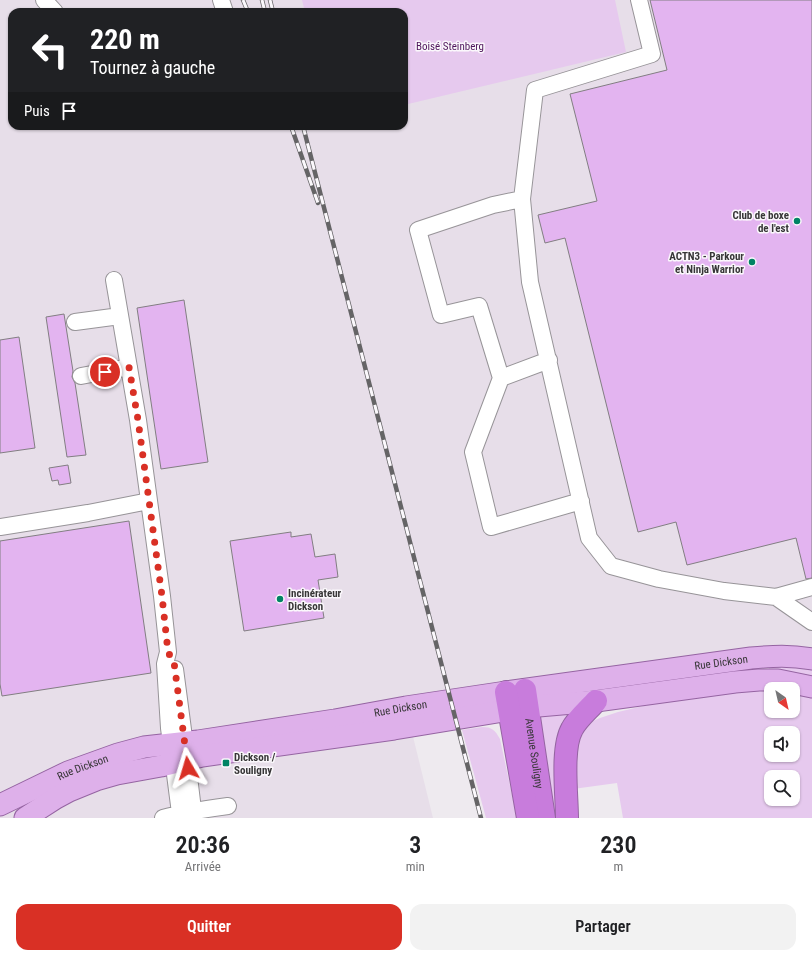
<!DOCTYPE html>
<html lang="fr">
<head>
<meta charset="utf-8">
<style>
	:root { --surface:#fff; --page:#f2f2f2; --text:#202124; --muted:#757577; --accent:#d93025 }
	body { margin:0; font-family:"Roboto Condensed",sans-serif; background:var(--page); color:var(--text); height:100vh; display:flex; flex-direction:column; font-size:15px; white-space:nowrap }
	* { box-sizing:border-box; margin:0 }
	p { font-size:13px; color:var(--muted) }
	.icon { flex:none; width:22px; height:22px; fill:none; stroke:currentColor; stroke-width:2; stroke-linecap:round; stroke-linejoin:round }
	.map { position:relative; height:818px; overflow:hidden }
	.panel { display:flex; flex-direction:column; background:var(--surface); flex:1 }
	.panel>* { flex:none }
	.top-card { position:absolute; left:8px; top:8px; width:400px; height:122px; border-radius:12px; box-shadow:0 1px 3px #0004; background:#202124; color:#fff; overflow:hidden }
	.needle { width:26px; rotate:146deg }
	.buttons { position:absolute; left:764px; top:682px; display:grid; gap:8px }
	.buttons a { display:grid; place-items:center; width:36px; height:36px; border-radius:8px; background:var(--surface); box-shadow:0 1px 3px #0004; font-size:20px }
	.pin { position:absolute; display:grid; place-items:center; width:34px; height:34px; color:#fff; margin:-17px; border:2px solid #fff; border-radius:50%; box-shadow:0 1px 4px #0007 }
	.me { position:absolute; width:44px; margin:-22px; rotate:353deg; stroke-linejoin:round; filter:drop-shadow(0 0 3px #0008) }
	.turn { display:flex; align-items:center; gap:14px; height:84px; padding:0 16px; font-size:18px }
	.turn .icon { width:52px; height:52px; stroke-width:2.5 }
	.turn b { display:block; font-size:28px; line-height:34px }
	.then { display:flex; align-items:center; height:38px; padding:0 16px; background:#0003; gap:8px; font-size:15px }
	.eta { display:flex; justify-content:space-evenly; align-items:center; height:68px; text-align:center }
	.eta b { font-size:24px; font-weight:600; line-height:28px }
	.primary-button { display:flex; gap:8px; margin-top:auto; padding:8px 16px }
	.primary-button a { flex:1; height:46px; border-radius:12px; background:var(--accent); color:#fff; font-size:16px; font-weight:600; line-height:46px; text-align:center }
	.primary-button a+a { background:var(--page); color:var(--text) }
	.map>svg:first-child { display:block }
	.built { fill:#e7dee9; fill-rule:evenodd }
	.green { fill:#e6c9ee; fill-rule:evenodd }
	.building { fill:#e3b4f0; stroke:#827e82 }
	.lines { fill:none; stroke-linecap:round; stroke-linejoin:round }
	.minor-casing { stroke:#979498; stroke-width:18 }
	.major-casing { stroke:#9564a2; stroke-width:23 }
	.highway-casing { stroke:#9564a2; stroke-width:24 }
	.minor { stroke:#fff; stroke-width:16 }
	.major { stroke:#deb0ea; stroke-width:21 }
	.highway { stroke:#c87cdc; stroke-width:22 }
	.rail-casing { stroke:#656466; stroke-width:4.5 }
	.rail { stroke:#fbf8fc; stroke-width:3; stroke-dasharray:9; stroke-linecap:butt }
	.route { stroke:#d93025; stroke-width:7; stroke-dasharray:0 12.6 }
	.poi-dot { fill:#008364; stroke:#fbf8fc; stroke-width:1.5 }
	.labels { text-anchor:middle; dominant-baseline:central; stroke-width:3; stroke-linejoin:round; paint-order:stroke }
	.park-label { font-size:11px; fill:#4e155b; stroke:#fbf8fc }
	.poi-label { font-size:11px; font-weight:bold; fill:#373637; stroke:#fbf8fc; text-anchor:end }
	.street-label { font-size:11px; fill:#373637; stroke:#fbf8fc }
</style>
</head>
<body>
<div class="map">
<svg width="812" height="818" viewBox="0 0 812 818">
	<rect width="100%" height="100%" fill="#eeeaef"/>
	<path class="built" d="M0 0H812V659L406 708 433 818H0ZM12 12H404V126H12Z"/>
	<path class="green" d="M302 0H615L626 52 404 105V12H305Z
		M781 665 812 669V676L794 672 769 669V666Z
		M752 690 771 691V711H793V694L812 698V818H623L617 783 573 789 574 739 591 722 600 718 618 712 656 703ZM771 733H793V755H771ZM771 777H793V799H771Z
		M576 709 560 818H552L540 717 541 715Z
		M482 727C492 727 495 730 500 739L517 818H486L462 730Z"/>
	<path class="building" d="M650 0H812V578L806 579 796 538 687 565 676 522 638 532 565 238 545 243 538 215 597 201 570 94 667 70Z
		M184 300 208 462 161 469 137 308Z
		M64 314 73 371 72 377 75 383 86 455 67 457 46 317Z
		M19 337 35 448 0 453V340Z
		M68 465 71 483 59 485 58 480 52 481 49 468Z
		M129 521 151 673 2 696 0 684V541Z
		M291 532V537L311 534 315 557 335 554 338 577 318 580 324 618 244 631 230 541Z"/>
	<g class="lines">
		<g class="minor-casing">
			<path id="minor" d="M44 0 55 12
				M221 0 225 12
				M639 0 652 54 535 90 522 199 530 282 589 538 611 566 659 579 724 591 776 597 812 587
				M522 199 493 205 418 230 441 315 479 306 501 378 473 452 491 527 581 501
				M114 280 138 420 162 596 168 652 165 664 169 728 180 813
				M75 322 120 316
				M81 376 129 367
				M501 378 549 360
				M0 527 88 513 149 501
				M776 597 812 622
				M175 669 187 760 194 818
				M163 818C184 812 206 809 228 806"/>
		</g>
		<g class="major-casing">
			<g id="major">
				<path id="s1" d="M0 805 68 772 118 754 144 747 198 741 335 720 406 707 506 692 751 658C774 656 790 655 812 659"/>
				<path d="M25 818 56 798 69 791 96 780 117 774 161 766 202 756 394 729 527 707 596 701 735 682 759 680H778L812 687"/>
			</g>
		</g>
		<g class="highway-casing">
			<g id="highway">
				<path id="s2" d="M525 690 544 818"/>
				<path d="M506 692 528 818"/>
				<path d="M567 818C567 796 561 748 572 729 577 719 588 710 596 701"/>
			</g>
		</g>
		<use href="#minor" class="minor"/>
		<use href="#major" class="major"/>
		<use href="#highway" class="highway"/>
		<g class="rail-casing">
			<path id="rail" d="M243 0 248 12
				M262 0 265 12
				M270 0 273 12
				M291 126 318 203
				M303 126 481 818"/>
		</g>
		<use href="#rail" class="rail"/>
	</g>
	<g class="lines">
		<path class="route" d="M105 372 129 367 138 420 162 596 168 652 174 662 188 768"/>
	</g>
	<g class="poi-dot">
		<circle cx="797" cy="221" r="4"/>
		<circle cx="752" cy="262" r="4"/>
		<circle cx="280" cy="599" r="4"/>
		<rect x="222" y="759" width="8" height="8" rx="2"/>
	</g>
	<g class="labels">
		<g class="park-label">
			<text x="450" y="46">Boisé Steinberg</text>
		</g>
		<g class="poi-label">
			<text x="789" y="215">Club de boxe<tspan x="789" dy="13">de l'est</tspan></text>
			<text x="744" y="256">ACTN3 - Parkour<tspan x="744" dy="13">et Ninja Warrior</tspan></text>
			<text x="288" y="593" text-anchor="start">Incinérateur<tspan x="288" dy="13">Dickson</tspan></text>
			<text x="234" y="757" text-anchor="start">Dickson /<tspan x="234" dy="13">Souligny</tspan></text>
		</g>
		<g class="street-label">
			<text stroke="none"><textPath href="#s1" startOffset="739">Rue Dickson</textPath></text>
			<text stroke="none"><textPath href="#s1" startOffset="415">Rue Dickson</textPath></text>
			<text stroke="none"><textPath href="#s2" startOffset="64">Avenue Souligny</textPath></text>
			<text stroke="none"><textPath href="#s1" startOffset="91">Rue Dickson</textPath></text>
		</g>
	</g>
</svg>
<div class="buttons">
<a><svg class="needle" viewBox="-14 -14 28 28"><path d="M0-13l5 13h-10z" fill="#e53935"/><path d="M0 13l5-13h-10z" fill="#757577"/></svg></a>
<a><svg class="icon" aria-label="sound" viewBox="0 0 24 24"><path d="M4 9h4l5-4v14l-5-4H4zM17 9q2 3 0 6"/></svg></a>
<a><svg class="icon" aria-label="search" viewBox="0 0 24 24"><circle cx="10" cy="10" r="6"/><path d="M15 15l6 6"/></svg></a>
</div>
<div class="pin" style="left:105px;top:372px;background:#d93025"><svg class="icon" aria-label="arrive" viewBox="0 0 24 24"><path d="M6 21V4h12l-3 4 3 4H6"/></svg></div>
<svg class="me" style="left:188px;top:768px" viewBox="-20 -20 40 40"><path d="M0-17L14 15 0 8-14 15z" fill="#d93025" stroke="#fff" stroke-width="4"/></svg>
<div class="top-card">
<div class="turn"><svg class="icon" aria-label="left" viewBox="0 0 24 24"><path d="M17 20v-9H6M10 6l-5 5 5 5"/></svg><div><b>220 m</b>Tournez à gauche</div></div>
<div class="then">Puis<svg class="icon" aria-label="arrive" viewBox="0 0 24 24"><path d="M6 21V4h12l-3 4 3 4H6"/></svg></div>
</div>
</div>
<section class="panel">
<div class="eta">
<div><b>20:36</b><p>Arrivée</p></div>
<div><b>3</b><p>min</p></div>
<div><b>230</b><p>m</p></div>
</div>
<div class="primary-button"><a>Quitter</a><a>Partager</a></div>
</section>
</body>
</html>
